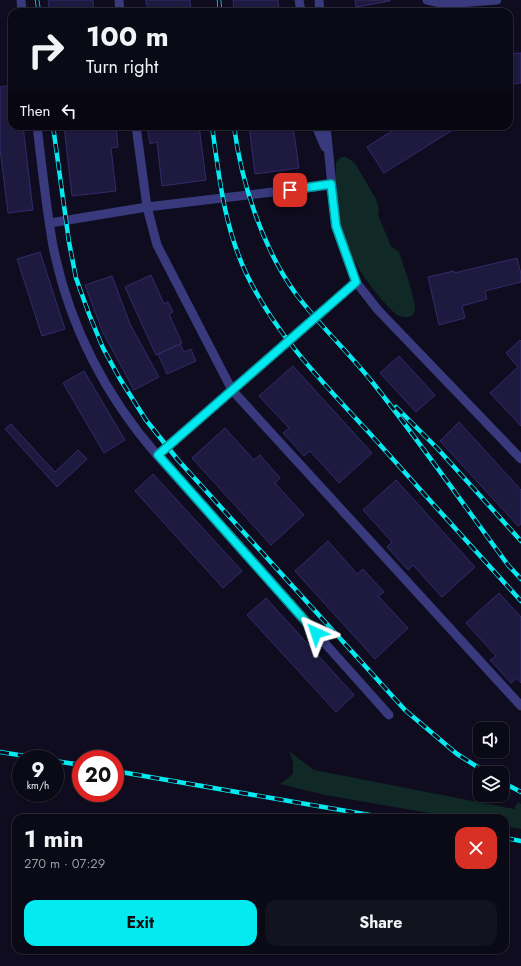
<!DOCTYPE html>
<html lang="en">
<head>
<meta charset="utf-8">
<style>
	:root { --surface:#0a0916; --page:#13121f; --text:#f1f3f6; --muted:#999aa1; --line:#2a2a35; --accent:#04eaf1 }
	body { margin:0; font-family:Jost,sans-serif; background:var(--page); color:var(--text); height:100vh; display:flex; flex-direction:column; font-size:15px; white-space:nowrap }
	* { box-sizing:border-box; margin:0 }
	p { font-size:13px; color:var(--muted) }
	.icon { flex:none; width:22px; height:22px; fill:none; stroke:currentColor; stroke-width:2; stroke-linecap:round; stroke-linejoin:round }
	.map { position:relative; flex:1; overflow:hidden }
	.details { position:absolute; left:12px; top:814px; width:497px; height:140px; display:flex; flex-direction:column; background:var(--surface); border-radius:12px; box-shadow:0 1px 3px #0004,0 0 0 1px var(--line) }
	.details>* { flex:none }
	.guide { position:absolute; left:8px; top:8px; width:505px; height:122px; border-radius:12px; box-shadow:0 1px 3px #0004,0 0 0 1px var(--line); background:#0a0916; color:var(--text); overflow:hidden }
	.tools { position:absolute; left:473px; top:722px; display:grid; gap:8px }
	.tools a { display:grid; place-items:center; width:36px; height:36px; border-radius:8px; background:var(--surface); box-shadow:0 1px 3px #0004,0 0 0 1px var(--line); font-size:20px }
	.speed { position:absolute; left:12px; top:750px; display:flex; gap:8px; font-size:20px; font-weight:700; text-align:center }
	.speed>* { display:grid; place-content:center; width:52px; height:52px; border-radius:50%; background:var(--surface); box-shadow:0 1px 3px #0004,0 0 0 1px var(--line); line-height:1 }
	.speed small { font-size:10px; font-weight:400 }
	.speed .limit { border:6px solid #d22; background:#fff; color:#111 }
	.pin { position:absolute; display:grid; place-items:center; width:34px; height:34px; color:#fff; margin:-17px; border-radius:8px; box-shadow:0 2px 6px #0006 }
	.me { position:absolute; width:44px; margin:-22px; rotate:318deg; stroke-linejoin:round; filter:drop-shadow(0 0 3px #0008) }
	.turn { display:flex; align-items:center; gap:14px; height:84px; padding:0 12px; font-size:18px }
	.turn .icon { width:52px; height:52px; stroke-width:2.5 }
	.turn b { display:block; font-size:28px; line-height:34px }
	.then { display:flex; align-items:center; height:38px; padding:0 12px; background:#0003; gap:8px; font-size:15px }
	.round { display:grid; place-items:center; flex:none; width:42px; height:42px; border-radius:12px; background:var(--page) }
	.overview { display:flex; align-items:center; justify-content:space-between; height:68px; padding:0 12px }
	h1 { font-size:24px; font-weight:700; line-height:30px }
	.button { display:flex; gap:8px; margin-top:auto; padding:8px 12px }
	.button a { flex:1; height:46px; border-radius:12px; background:var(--accent); color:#111; font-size:16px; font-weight:700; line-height:46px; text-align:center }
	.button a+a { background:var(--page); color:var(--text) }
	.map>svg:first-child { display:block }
	.green { fill:#102826 }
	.building { fill:#1e193f; stroke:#332b6b }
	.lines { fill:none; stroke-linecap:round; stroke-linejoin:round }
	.service { stroke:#383a7d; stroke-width:9 }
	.rail-casing { stroke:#04eaf1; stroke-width:4.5 }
	.rail { stroke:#0e0c1e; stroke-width:3; stroke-dasharray:9; stroke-linecap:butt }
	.route-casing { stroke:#03989d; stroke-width:10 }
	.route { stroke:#04eaf1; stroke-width:7 }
</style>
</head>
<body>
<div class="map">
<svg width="521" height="966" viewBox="0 0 521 966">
	<rect width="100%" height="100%" fill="#0e0c1e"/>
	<path class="green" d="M341 157H346L355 163 376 199 379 209 378 215 391 246 399 252 409 282 415 305V310L412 316C400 321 392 311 384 302 344 258 335 220 336 162Z
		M289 751 314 770 514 809 518 802 521 804V829L505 826V818H458L325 795 280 784 293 774V761Z"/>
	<path class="building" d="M48 0H93L94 12H50Z
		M146 0H190L191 12H148Z
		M233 0H278L279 12H234Z
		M355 0H390V1L356 7Z
		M521 53V83L509 84V54Z
		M12 85V126H23L33 210 8 213 0 149V87Z
		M64 126H116L118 147 111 148 116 191 72 196Z
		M147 126H199L206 180 162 186 157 142 150 144Z
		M249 126H293L299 168 255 174Z
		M399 126H459L384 173 367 147Z
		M40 252 65 329 42 336 17 259Z
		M517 258 521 274V282L485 291 487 299 462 306 465 318 439 325 428 277 454 271V273Z
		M151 275 164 304 168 302 173 312 169 314 182 343 156 355 125 287Z
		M112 276 130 324 159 377 134 390 103 333 85 285Z
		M520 340 521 341V426L490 393 518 367 506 353Z
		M180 344 184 352 191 349 196 361 167 374 158 354Z
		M399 356 435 395 416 412 380 373Z
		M293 366 372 453 339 483 310 451 304 456 283 433 289 428 259 396Z
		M84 371 125 440 104 453 63 383Z
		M459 422 521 490V524L518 526 440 441Z
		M11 424 55 472 78 450 87 459 57 487 5 429Z
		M225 428 254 460 260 455 280 478 275 483 304 515 271 545 192 458Z
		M153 474 242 571 223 588 135 491Z
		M396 480 475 567 442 597 413 565 408 570 387 547 392 542 363 510Z
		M328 541 357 574 363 569 384 592 378 596 408 628 375 659 295 571Z
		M499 593 521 617V683L517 678 511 683 490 660 496 656 466 623Z
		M266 598 354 695 336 712 247 615Z"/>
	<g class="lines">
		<path class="service" d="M21 0 22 12
			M119 0 120 12
			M299 0 301 12
			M319 0 320 12
			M427 0 445 4 497 0
			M37 126C42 166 46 207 53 246 69 325 105 395 157 455L356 282 336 226 326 126
			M136 126 147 207 157 245 232 390 521 706
			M316 126 325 147
			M50 223 147 207 331 185
			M356 282 378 310 521 459
			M157 455 389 715"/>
		<g class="rail-casing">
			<path id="rail" d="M37 0 39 12
				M219 0 220 12
				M53 126 69 242 76 278 89 314 103 348 120 379 146 420 178 460 405 710 457 754 487 773
				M212 126C219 176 224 226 246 273 276 336 326 386 373 437 422 492 471 546 521 601
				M234 126C241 182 263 249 296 294 320 326 349 353 373 383 420 442 463 504 508 565L521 579
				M396 407 437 448 521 541
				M0 752 44 759
				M55 761 81 765
				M115 771 387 818
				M502 782 521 792
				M505 838 521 841"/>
		</g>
		<use href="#rail" class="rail"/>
	</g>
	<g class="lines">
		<g class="route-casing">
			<path id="route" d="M290 190 331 184 336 226 356 282 158 455 316 633"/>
		</g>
		<use href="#route" class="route"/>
	</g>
</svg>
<div class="tools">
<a><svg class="icon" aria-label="sound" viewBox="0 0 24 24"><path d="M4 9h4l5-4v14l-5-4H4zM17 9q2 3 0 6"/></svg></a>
<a><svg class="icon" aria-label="layers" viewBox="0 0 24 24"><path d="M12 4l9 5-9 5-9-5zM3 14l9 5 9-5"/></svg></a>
</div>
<div class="speed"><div>9<small>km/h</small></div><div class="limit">20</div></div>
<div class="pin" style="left:290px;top:190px;background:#d93025"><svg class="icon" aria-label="arrive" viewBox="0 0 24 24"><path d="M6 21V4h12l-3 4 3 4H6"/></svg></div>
<svg class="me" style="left:316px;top:633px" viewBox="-20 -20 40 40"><path d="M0-17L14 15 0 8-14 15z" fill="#04eaf1" stroke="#fff" stroke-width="4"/></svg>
<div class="guide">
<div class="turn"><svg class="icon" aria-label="right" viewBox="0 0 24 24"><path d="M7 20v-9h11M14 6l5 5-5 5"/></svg><div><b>100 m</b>Turn right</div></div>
<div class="then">Then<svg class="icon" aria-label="left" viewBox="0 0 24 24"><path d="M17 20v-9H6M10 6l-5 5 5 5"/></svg></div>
</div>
<section class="details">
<div class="overview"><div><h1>1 min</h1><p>270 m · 07:29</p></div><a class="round" style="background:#d93025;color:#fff"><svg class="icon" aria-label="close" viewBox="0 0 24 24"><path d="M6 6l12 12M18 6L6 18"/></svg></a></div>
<div class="button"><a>Exit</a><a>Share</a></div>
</section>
</div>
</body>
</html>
